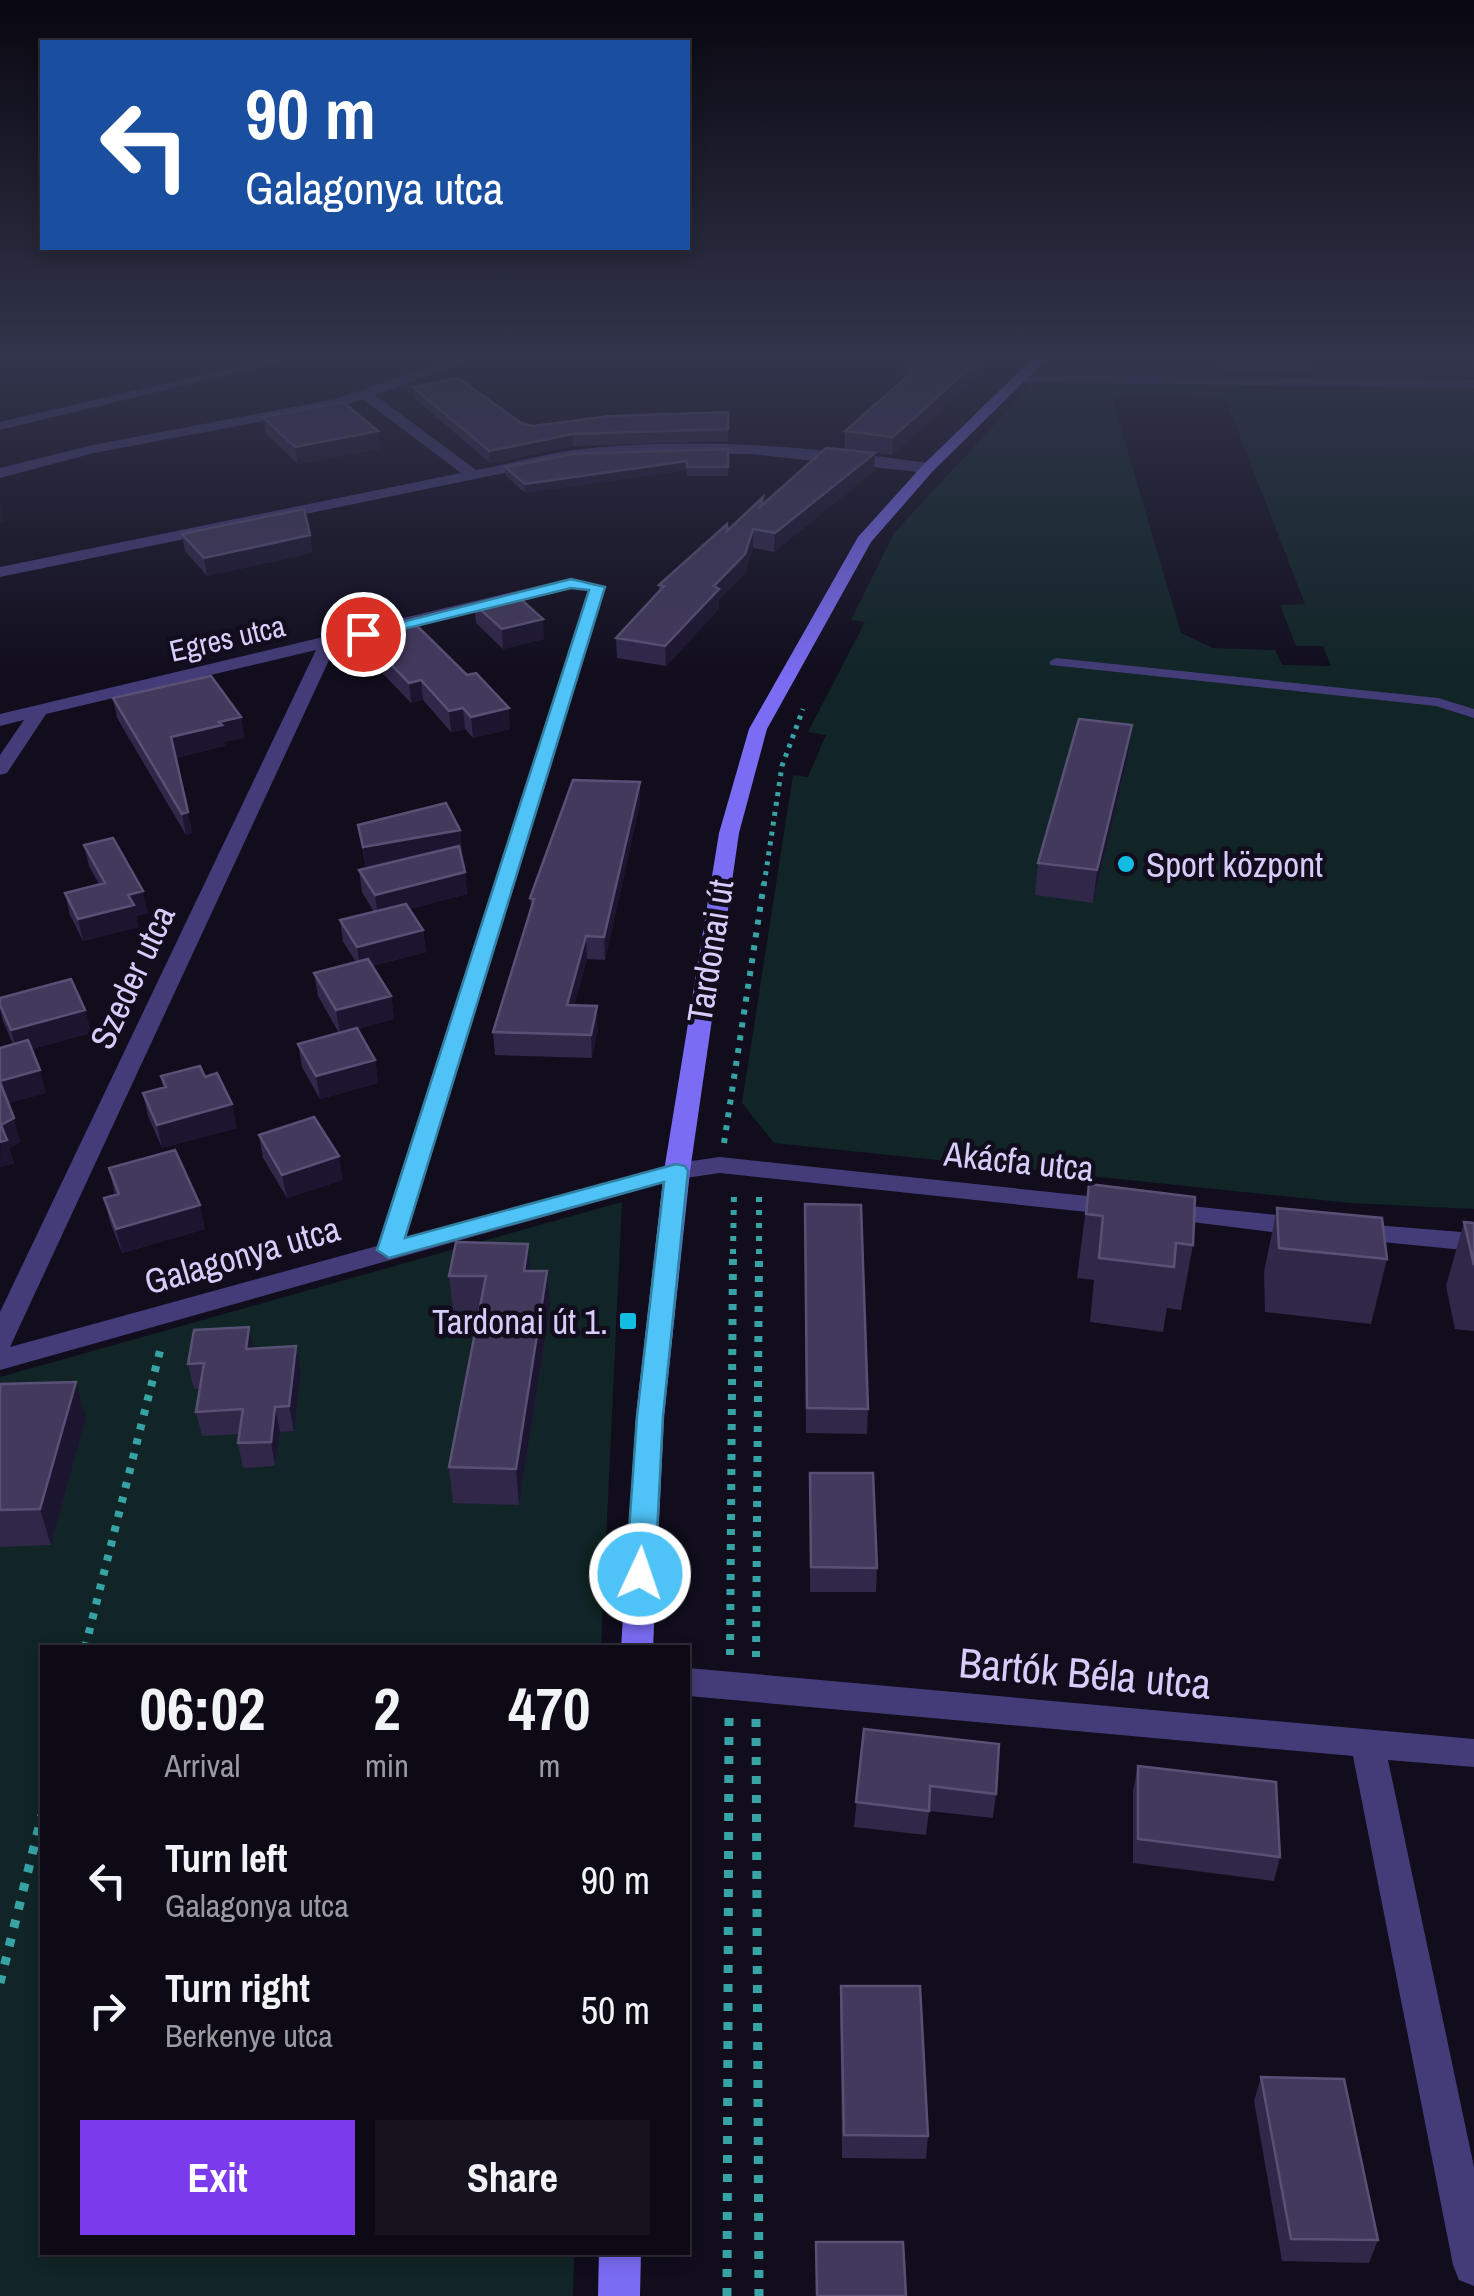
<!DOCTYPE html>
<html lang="en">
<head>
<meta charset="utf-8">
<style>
	:root { --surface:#0d0a16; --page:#16131f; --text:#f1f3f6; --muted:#9a9aa1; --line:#2d2b35; --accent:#7c3aed }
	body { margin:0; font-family:"Archivo Narrow",sans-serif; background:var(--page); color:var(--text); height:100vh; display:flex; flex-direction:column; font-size:38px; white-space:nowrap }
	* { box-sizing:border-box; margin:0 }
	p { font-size:32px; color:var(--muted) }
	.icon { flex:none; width:55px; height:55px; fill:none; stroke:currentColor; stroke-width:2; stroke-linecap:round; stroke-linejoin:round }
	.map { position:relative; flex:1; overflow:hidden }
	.sheet { position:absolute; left:40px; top:1645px; width:650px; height:610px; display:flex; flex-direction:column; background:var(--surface); border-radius:0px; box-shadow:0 5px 15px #0003,0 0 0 2px var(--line) }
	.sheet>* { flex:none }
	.hud { position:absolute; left:40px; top:40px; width:650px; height:210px; border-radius:0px; box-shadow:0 5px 15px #0003,0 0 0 2px var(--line); background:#1a4fa0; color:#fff; overflow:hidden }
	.pin { position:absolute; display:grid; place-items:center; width:85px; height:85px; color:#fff; margin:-42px; border:5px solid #fff; border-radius:50%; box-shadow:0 2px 10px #0007 }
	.me { position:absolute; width:110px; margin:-55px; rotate:3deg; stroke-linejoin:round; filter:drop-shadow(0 0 8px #0008) }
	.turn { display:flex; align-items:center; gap:35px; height:210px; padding:0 40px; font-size:45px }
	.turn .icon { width:130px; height:130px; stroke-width:2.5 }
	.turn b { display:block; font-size:70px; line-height:85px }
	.eta { display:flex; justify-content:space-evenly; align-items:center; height:170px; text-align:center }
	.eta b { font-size:60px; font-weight:700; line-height:70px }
	.button { display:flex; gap:20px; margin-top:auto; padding:20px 40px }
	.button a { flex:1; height:115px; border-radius:0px; background:var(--accent); color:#fff; font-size:40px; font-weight:700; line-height:115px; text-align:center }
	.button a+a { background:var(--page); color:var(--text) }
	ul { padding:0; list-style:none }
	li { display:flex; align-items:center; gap:30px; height:130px; padding:0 40px }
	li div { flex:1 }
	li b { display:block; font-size:38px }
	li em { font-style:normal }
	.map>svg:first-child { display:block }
	.green { fill:#112526; fill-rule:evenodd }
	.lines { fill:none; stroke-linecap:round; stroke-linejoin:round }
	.path-far3 { stroke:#37a3a5; stroke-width:5; stroke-dasharray:4 6; stroke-linecap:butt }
	.path-far2 { stroke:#37a3a5; stroke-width:6; stroke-dasharray:5 8; stroke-linecap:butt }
	.path-far1 { stroke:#37a3a5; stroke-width:8; stroke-dasharray:6 9; stroke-linecap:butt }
	.path { stroke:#37a3a5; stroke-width:9; stroke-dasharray:8 11; stroke-linecap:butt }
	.lane { fill:#433c78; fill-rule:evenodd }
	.street { fill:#433c78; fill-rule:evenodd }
	.secondary { fill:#7a6cf3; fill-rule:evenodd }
	.wall { fill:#302749 }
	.shaded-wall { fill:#1c1530 }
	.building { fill:#42395c; stroke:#595075; stroke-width:2.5 }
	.route { fill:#4fc3f7; stroke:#337fa1; stroke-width:2.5 }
	.poi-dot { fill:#13bce1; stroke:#110d1d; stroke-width:4 }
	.labels { text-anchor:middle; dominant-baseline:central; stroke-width:9; stroke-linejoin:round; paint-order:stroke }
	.far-street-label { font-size:30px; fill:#d6cdfb; stroke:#110d1d }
	.poi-label { font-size:35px; fill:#d6cdfb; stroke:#110d1d; text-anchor:start }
	.street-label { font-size:35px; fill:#d6cdfb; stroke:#110d1d }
	.near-street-label { font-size:42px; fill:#d6cdfb; stroke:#110d1d }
</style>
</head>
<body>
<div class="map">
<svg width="1474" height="2296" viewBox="0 0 1474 2296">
	<rect width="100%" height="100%" fill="#110d1d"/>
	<path class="green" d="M1048 356H1474V1209L1350 1203 774 1143 742 1103 793 775 808 777 826 735 808 732 865 622 851 620 894 533 1036 380 1019 379ZM1130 393 1226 400 1305 604 1280 605 1296 646H1323L1331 666 1282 665 1275 650 1213 648 1181 633 1113 401Z
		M622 1202 601 1647 42 1648V2252L574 2253 573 2296H0V1377Z"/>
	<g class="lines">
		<path class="path-far3" d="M764 885 782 766 803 709"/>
		<path class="path-far2" d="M724 1143 764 883
			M733 1254 734 1193
			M759 1254V1194"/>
		<path class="path-far1" d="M85 1648 162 1343
			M730 1655 733 1252
			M756 1657 759 1252"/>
		<path class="path" d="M756 1719 759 2296
			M0 1983 42 1815
			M727 2296 729 1717"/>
		<path class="lane" d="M1056 658 1438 698 1474 709V718L1436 706 1051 665 1049 662Z"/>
		<path class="street" d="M283 356H307L0 430V422Z
			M460 356H480L375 395 476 470C508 464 541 455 574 450 691 436 812 447 928 463L936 468 928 473 750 454H662L572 459 0 577V567L461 473 363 399 338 407 94 453 0 478V468L93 445 335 399Z
			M1019 375 1474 380V388L1014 382V376Z
			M571 578 606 587 406 1238 677 1163 720 1157 1116 1199 1125 1201 1129 1207 1125 1213 1116 1215 720 1173 678 1179 0 1370V1312L316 650 46 714 7 773 0 775V755L24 720 0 726V714ZM571 588 588 591 377 1246 10 1347 336 645Z
			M1161 1203 1305 1218 1318 1227 1305 1236 1152 1217 1148 1211Z
			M1350 1223 1474 1233V1251L1341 1238 1337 1232 1341 1226Z
			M688 1668 1474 1739V1767L1388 1760 1474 2167V2286L1459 2280 1453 2265 1353 1756 688 1696Z"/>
		<path class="secondary" d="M1035 356H1050L933 471 871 542 767 729 739 833 690 1171 664 1416 653 1648H621L636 1416 664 1171 719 833 749 729 858 537 923 465Z
			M599 2252H641L640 2296H598Z"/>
	</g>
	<path class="wall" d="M1000 356 892 455 845 449V431L906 378 902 375 903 358Z
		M1214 356H1314L1312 370 1252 374 1219 369Z
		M413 387 521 423 533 426 728 412V441L573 446 490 463 414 398Z
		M263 417 380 449 298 464 266 434Z
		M728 449V476H687V470L525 493 506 476 505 467Z
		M875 453 874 471 774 552 753 548 745 573 719 600V609L666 666 617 658 616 638 659 592V585L727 531 763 497V504Z
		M182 534 310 535 312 553 207 576 185 551Z
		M474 604 544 639 503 649 476 623Z
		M363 635 467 675 510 729 473 738 465 729 451 732 423 700 411 703 365 655Z
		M113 698 241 717 244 738 224 742 225 746 176 758 192 833 186 835 117 718Z
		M1128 756 1093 903 1035 895 1038 863Z
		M640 803 605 960 587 959 574 1005 598 1029 592 1058 495 1055 493 1032 531 908 530 898Z
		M358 825 460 830 462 852H460L465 872 467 894 409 909 423 930 426 952 372 966 391 996 394 1019 357 1029 375 1060 378 1083 320 1099 302 1067 298 1044 339 1033 318 996 314 973 356 962 343 942 340 920 374 912 362 892 359 870 366 868Z
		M84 845 148 913 136 916 138 927 83 941 70 915 65 893 99 884 89 866Z
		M0 998 85 1010 91 1033 32 1049 46 1093 8 1103 20 1142 9 1148 14 1163 0 1167 13 1044 3 1021 0 1008Z
		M161 1076 205 1077 237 1128 162 1148 148 1116 143 1093 163 1088Z
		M259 1135 343 1180 287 1198 263 1158Z
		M109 1168 205 1229 122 1253 110 1222 104 1198 115 1195Z
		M1089 1184 1193 1245 1181 1310 1167 1308 1163 1332 1090 1322 1094 1280 1077 1278Z
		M805 1204 868 1409 867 1434 806 1433Z
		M1277 1208 1387 1259 1371 1324 1265 1312 1264 1272Z
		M1464 1222 1474 1223V1331L1455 1329 1446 1286Z
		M531 1271 550 1307 519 1505 453 1503 449 1467 479 1312 453 1311 449 1276Z
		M296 1346 301 1370 294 1431 280 1432 275 1466 243 1468 238 1443 239 1434 202 1436 196 1412 200 1388 194 1389 188 1364 253 1349Z
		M0 1384 86 1418 51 1545 0 1547Z
		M810 1473 877 1568 876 1592H810Z
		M864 1729 996 1794 993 1818 929 1811 926 1835 854 1827Z
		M1138 1766 1280 1857 1274 1881 1133 1863V1790Z
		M841 1986 928 2136 926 2159 842 2158 840 2009Z
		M1261 2077 1378 2240 1369 2263 1282 2261 1254 2101Z"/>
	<path class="shaded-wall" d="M565 356H592L565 361Z
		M983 356H1000L892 455 893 437Z
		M378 431 380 449 298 464 295 447Z
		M573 434V446L490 463 489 451Z
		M875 453 874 471 774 552 775 533Z
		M687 461V470L525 493V484Z
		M0 502 4 521 0 523Z
		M753 529V548L745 573 719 600V609L666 666 665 646 714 586Z
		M310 535 312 553 207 576 204 558Z
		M543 619 544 639 503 649 502 629Z
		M421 680 423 700 411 703 409 683Z
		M463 708 465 729 451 732 449 711Z
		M509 708 510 729 473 738 471 717Z
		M241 717 244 738 224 742 225 746 175 758 171 737 219 722Z
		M1132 725 1128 756 1093 903 1097 870Z
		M640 782V803L605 960 604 937Z
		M188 812 192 833 186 835 182 814Z
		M460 830 462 852 366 868 363 847Z
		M465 872 467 894 378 917 375 895Z
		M143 891 148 913 136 916 138 927 83 941 78 919 128 895Z
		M423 930 426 952 360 969 357 947Z
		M586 936 587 959 568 1028 567 1005Z
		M391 996 394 1019 340 1033 336 1010Z
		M597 1006 598 1029 592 1058 591 1035Z
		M85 1010 91 1033 17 1053 11 1030Z
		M375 1060 378 1083 320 1099 316 1076Z
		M40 1070 46 1093 6 1104 0 1081Z
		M232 1104 237 1128 162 1148 157 1125Z
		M14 1118 20 1142 9 1148 14 1163 0 1167 1 1125Z
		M339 1156 343 1180 287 1198 282 1175Z
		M200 1205 205 1229 122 1253 116 1229Z
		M528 1244 531 1279 524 1271Z
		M547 1271 550 1307 519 1505 516 1469Z
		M249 1327 254 1351 246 1349Z
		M296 1346 301 1370 294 1431 289 1406Z
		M76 1382 86 1418 51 1545 40 1509Z
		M275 1407 280 1432 275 1466 271 1442Z"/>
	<path class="building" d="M906 356H983L893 437 845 431 917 368 903 358Z
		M458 378 521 423 533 426 610 416 728 412V429L573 434 489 451 413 387Z
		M343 402 378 431 295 447 263 417Z
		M826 448 875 453 775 533 753 529 745 554 714 586 719 589 665 646 616 638 664 586 659 585 727 524V531L763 497 760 507Z
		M728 449V467H687V461L525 484 505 467 572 454Z
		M304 509 310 535 204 558 182 534Z
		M515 594 543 619 502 629 474 604Z
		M414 623 467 675 476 673 509 708 471 717 463 708 449 711 421 680 409 683 363 635Z
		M211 676 241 717 219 722 222 725 171 737 188 812 182 814 113 698Z
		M1079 719 1132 725 1097 870 1038 863Z
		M573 780 640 782 604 937 586 936 567 1005 597 1006 591 1035 493 1032 534 899 530 898Z
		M446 803 460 830 363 847 358 825Z
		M113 838 143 891 128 895 134 905 78 919 65 893 105 883 84 845Z
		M459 846 465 872 375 895 359 870Z
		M406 904 423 930 357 947 340 920Z
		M368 959 391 996 336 1010 314 973Z
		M71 979 85 1010 11 1030 0 1005V998Z
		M357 1028 375 1060 316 1076 298 1044Z
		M28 1040 40 1070 0 1081V1048Z
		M200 1066 205 1077 217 1073 232 1104 157 1125 143 1093 166 1087 161 1076Z
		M0 1082 14 1118 1 1125 7 1140 0 1142Z
		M314 1117 339 1156 282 1175 259 1135Z
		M175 1150 200 1205 116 1229 104 1198 119 1194 109 1168Z
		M1089 1184 1195 1197 1193 1245 1176 1243 1174 1267 1099 1258 1103 1216 1086 1214Z
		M805 1204 861 1205 868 1409 807 1408Z
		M1277 1208 1382 1218 1387 1259 1279 1248Z
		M1464 1222 1474 1223V1265Z
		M456 1242 528 1244 524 1271H547L516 1469 449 1467 486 1276H449Z
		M249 1327 246 1349 296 1346 289 1406 275 1407 271 1442 238 1443 243 1409 196 1412 204 1363 188 1364 194 1330Z
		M76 1382 40 1509 0 1510V1384Z
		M810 1473H873L877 1568 811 1567Z
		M864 1729 999 1744 996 1794 930 1786 929 1811 856 1802Z
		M1138 1766 1276 1782 1280 1857 1138 1839Z
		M841 1986H920L928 2136 844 2135Z
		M1261 2077 1344 2079 1378 2240 1291 2239Z
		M816 2242H903L906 2296H817Z"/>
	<linearGradient id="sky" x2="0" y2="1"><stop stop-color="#090710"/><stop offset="0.53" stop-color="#32354c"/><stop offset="1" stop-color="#32354c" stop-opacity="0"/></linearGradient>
	<rect width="1474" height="677" fill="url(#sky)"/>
	<path class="route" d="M571 579 605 587 405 1238 676 1164 685 1166 688 1171 663 1416 655 1574 651 1582 640 1585 630 1582 626 1574 637 1416 664 1182 389 1258 377 1250 589 590 571 588 363 639 355 634Z"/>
	<g class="poi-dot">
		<circle cx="1126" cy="864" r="10"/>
		<rect x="618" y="1311" width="20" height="20" rx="5"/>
	</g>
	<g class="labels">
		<g class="far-street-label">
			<text transform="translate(227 638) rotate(-13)">Egres utca</text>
		</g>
		<g class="poi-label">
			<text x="1146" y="864">Sport központ</text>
			<text x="608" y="1321" text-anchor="end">Tardonai út 1.</text>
		</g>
		<g class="street-label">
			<text transform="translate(710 951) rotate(-81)">Tardonai út</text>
			<text transform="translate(132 977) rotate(-65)">Szeder utca</text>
			<text transform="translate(1019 1161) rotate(6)">Akácfa utca</text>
			<text transform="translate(242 1255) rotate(-16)">Galagonya utca</text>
		</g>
		<g class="near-street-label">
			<text transform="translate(1085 1673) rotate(5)">Bartók Béla utca</text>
		</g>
	</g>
</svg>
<div class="pin" style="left:363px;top:634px;background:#d93025"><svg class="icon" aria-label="arrive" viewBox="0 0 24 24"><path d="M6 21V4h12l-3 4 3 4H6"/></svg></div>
<svg class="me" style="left:640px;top:1574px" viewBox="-20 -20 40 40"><circle r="17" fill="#4fc3f7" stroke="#fff" stroke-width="3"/><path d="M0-11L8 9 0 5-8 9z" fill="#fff"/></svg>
<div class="hud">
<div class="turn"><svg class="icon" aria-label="left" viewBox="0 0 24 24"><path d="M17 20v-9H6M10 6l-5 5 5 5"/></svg><div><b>90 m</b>Galagonya utca</div></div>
</div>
<section class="sheet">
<div class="eta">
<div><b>06:02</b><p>Arrival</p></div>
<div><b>2</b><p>min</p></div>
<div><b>470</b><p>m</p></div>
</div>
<ul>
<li><svg class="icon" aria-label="left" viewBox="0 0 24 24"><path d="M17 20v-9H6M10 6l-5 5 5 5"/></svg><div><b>Turn left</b><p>Galagonya utca</p></div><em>90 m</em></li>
<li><svg class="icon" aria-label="right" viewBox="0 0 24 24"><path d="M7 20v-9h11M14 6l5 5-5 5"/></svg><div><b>Turn right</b><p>Berkenye utca</p></div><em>50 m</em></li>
</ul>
<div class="button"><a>Exit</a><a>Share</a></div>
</section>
</div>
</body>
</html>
